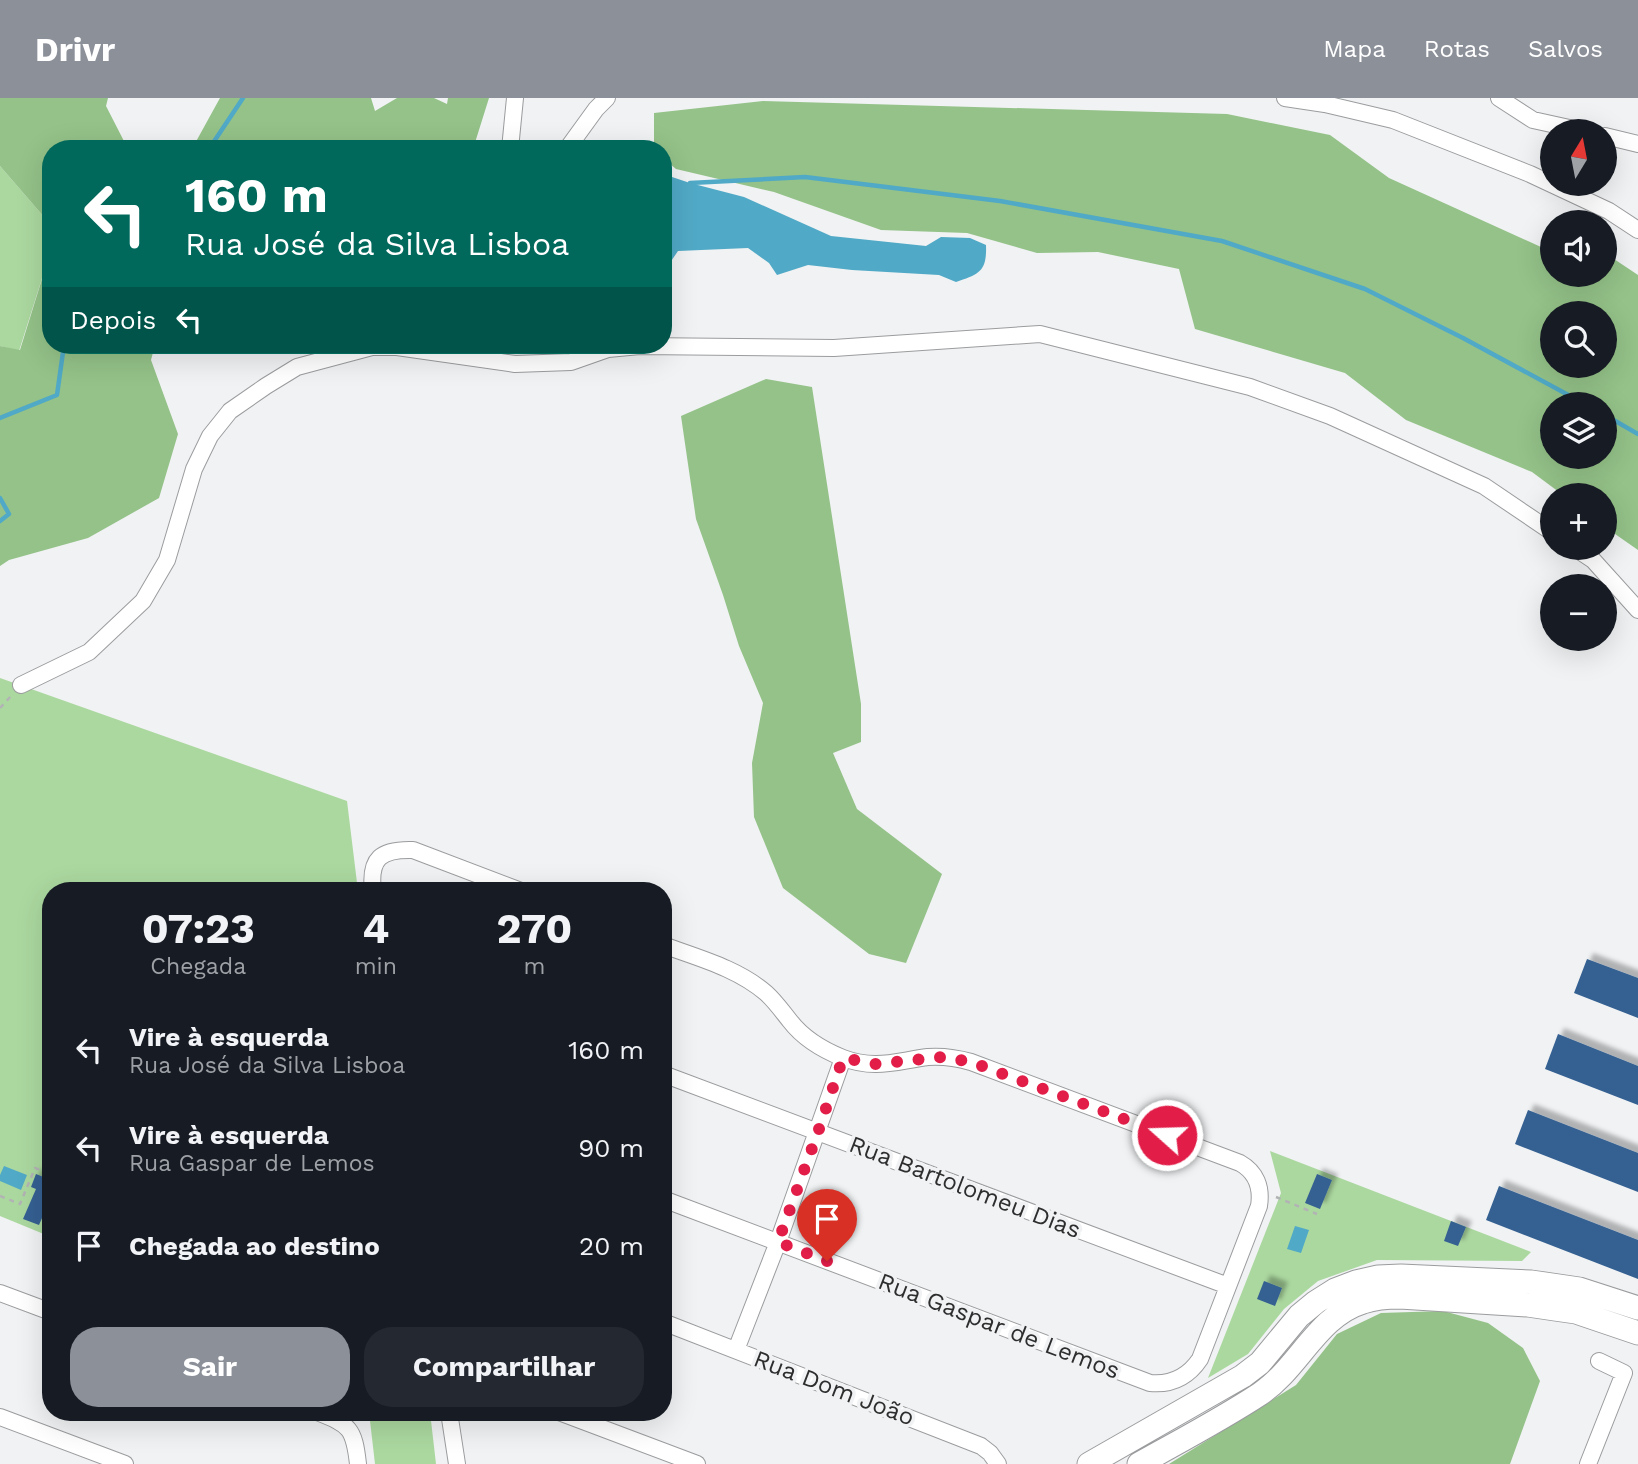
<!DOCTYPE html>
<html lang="pt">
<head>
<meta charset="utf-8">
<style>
	:root { --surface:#171b24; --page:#242831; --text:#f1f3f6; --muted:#9ea1a6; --accent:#8c9099 }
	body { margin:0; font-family:"Work Sans",sans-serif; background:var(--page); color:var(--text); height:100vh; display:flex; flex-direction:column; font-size:26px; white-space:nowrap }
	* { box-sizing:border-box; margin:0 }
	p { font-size:23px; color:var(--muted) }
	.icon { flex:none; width:38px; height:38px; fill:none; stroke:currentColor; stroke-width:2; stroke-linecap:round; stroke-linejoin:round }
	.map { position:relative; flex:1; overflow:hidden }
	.side { position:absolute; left:42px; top:784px; width:630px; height:539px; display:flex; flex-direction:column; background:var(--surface); border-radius:28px; box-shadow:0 7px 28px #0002 }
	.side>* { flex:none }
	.guide { position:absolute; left:42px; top:42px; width:630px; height:214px; border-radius:28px; box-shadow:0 7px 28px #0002; background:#00695c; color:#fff; overflow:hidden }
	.needle { width:46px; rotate:10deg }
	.tools { position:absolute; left:1540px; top:21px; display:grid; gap:14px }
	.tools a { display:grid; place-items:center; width:77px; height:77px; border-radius:50%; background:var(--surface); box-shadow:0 7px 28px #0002; font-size:35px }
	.pin { position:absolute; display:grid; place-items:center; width:60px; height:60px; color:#fff; margin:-72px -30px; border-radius:50% 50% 50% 0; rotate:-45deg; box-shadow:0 0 7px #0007 }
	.pin .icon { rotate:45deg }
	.me { position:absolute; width:77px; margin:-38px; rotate:290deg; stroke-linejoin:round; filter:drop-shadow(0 0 5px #0008) }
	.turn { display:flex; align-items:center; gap:24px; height:147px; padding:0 28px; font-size:32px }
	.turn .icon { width:91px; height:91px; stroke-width:2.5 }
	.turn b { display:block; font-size:49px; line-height:60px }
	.then { display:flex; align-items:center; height:66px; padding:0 28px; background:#0003; gap:14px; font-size:26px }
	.eta { display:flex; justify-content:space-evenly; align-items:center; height:119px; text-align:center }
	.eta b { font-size:42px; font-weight:700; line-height:49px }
	.button { display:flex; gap:14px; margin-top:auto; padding:14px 28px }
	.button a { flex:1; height:80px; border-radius:28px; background:var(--accent); color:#fff; font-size:28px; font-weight:700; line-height:80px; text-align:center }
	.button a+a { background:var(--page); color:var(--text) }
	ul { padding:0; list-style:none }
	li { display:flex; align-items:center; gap:21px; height:98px; padding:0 28px }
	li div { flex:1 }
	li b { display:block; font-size:26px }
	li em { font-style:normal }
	header { display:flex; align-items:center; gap:42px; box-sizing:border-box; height:98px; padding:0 35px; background:var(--accent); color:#fff }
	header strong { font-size:33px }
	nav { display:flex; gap:38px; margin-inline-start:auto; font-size:24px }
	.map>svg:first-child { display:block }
	.green { fill:#abd89f }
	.forest { fill:#94c288; fill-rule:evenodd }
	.water { fill:#50a9c6 }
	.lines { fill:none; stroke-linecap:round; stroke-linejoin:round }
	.stream { stroke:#50a9c6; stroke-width:4.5 }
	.building { fill:#356092; filter:url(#shadow) }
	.minor-casing { stroke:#9b9c9e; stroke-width:18 }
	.secondary-casing { stroke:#9b9c9e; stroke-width:25 }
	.path { stroke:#b2b3b4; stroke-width:2.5; stroke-dasharray:5 5; stroke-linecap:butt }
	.minor { stroke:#fff; stroke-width:16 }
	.secondary { stroke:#fff; stroke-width:23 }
	.route { stroke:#e11d48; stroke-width:12; stroke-dasharray:0 21.6 }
	.labels { text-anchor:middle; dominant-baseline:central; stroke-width:7; stroke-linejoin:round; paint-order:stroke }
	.street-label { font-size:24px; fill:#2e2e2f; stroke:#f0f2f3 }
</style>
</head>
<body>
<header>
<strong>Drivr</strong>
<nav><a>Mapa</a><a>Rotas</a><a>Salvos</a></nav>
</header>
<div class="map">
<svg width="1638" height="1366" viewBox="0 0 1638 1366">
	<defs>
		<filter id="shadow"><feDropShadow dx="6" dy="-6" stdDeviation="2" flood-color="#0004"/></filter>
	</defs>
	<rect width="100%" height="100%" fill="#f0f2f3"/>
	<path class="green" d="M0 68 51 127V152L19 253 0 248Z
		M0 580 347 703 358 793H51V1139L0 1118Z
		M1270 1053 1531 1154 1522 1163 1377 1162 1318 1183 1284 1211 1248 1256 1208 1280 1281 1095Z
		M369 1314H430L436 1366H375Z"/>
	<path class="forest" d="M0 0H108L106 8 128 51H51V127L0 68Z
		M220 0H371L375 13 397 0H434L447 6 448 0H489L473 51H189L193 49Z
		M763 3 1227 16 1330 37 1389 80 1552 154V177H1605V155L1638 177V452L1605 429V397H1563L1532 374 1406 322 1345 275 1195 231 1179 171 1098 154 1037 155 967 135 881 132 774 94 676 71 663 60V51H654V15ZM1605 215V268H1552V215ZM1605 306V359H1552V306Z
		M51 152V247H155L151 262 178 336 159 400 88 440 9 462 0 468V248L20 252Z
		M766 281 812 289 861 606V644L833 655 857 711 942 776 906 865 869 856 783 790 754 719 752 665 763 605 739 548 723 497 696 421 681 318Z
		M1443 1213 1488 1225 1523 1250 1540 1283 1510 1366H1169L1296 1287 1337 1236 1381 1215Z"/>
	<path class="water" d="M663 76 690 85 744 99 831 138 926 148 941 139 970 140 986 147C987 174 979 176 956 184L939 177 852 172 808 167 777 177 769 165 748 150 678 153 663 175Z
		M4 1068 27 1077 21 1092 0 1083V1077Z
		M1295 1128 1309 1132 1301 1155 1287 1151Z"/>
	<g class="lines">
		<path class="stream" d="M209 51 243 0
			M690 85 805 79 1000 103 1222 143 1365 191 1463 240 1585 306
			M1605 317 1638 336
			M0 320 57 297 64 247
			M0 400 9 416 0 423"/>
	</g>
	<path class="building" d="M1587 861 1638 880V920L1574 895Z
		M1558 936 1638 968V1007L1545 971Z
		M1528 1012 1638 1055V1094L1515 1046Z
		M36 1076 51 1082V1099L39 1127 23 1121 36 1091 31 1089Z
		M1317 1076 1332 1082 1320 1111 1305 1105Z
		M1499 1088 1638 1142V1181L1486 1122Z
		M1451 1123 1466 1129 1458 1148 1444 1143Z
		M1264 1183 1282 1190 1275 1208 1257 1201Z"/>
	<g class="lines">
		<g class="minor-casing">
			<path id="minor" d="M1285 0 1325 6 1393 22 1530 76 1609 113 1638 132
				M1499 0 1533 22 1583 33
				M1605 38 1638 46
				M510 51 515 0
				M567 51 596 11 607 0
				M1575 450 1593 462 1638 512
				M21 587 89 554 143 503 167 462 194 371 210 338 230 313 266 288 297 269 372 249H397L515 266 571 264 608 251 640 248 834 250 1040 236 1250 289 1330 318 1484 388 1552 434
				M373 793C369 760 381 751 413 752L521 793
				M663 847C698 860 737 870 766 895 775 903 782 913 790 923 803 940 823 952 843 960 875 972 896 963 928 959 943 958 957 960 971 964L1240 1065C1256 1074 1262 1089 1259 1108L1200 1261C1188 1279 1171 1287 1150 1285L663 1101
				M663 976 1228 1188
				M0 1195 51 1214
				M663 1224 981 1348 990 1355 998 1366
				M736 1252 778 1144 843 960
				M317 1314C350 1327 354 1330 358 1366
				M449 1314 457 1366
				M559 1314 697 1366
				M0 1319 125 1366
				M1588 1366 1624 1275 1599 1263"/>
		</g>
		<g class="secondary-casing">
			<path id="secondary" d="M1089 1366 1243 1278 1260 1265 1299 1218 1316 1204 1335 1192 1356 1184 1378 1179 1401 1178 1531 1184 1579 1191 1638 1210
				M1139 1366C1180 1343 1222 1321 1260 1296 1299 1270 1317 1218 1363 1204 1375 1200 1388 1199 1400 1199L1528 1207 1555 1211 1576 1214 1638 1235"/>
		</g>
		<path class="path" d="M0 610 12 597
			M0 1098 20 1106 35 1070 51 1076
			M1276 1099 1317 1116"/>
		<use href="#minor" class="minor"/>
		<use href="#secondary" class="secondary"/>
	</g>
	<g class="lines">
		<path class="route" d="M827 1163 778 1144 818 1034 843 960 876 966 943 959 971 964 1167 1037"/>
	</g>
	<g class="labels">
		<g class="street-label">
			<text transform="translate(965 1089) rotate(21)">Rua Bartolomeu Dias</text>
			<text transform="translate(999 1228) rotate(21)">Rua Gaspar de Lemos</text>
			<text transform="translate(834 1290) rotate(21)">Rua Dom João</text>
		</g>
	</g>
</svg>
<div class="tools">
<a><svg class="needle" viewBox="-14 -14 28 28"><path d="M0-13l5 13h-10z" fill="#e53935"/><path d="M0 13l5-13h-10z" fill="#9ea1a6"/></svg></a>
<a><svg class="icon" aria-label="sound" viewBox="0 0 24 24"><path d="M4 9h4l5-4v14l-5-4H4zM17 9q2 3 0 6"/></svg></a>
<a><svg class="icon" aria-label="search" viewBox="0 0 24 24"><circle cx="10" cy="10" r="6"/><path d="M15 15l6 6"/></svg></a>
<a><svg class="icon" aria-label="layers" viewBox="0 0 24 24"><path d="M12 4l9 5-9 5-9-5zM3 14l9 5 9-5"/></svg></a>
<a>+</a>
<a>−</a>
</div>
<div class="pin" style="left:827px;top:1163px;background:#d93025"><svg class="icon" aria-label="arrive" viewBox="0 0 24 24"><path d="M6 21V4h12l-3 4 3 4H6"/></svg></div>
<svg class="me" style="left:1167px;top:1037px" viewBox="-20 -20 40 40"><circle r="17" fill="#e11d48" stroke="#fff" stroke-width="3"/><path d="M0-11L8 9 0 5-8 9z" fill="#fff"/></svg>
<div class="guide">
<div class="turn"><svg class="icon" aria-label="left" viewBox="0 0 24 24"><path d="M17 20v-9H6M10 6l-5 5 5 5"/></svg><div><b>160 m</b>Rua José da Silva Lisboa</div></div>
<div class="then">Depois<svg class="icon" aria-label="left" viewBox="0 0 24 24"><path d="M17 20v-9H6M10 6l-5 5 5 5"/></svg></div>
</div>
<section class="side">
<div class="eta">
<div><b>07:23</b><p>Chegada</p></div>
<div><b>4</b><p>min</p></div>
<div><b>270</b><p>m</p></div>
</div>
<ul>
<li><svg class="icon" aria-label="left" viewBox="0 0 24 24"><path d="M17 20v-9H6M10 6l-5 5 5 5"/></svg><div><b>Vire à esquerda</b><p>Rua José da Silva Lisboa</p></div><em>160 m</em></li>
<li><svg class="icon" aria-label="left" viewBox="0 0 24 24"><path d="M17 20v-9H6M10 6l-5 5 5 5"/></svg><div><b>Vire à esquerda</b><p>Rua Gaspar de Lemos</p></div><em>90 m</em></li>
<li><svg class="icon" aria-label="arrive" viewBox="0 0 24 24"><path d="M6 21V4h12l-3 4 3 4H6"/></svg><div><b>Chegada ao destino</b></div><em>20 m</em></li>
</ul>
<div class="button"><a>Sair</a><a>Compartilhar</a></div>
</section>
</div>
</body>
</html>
